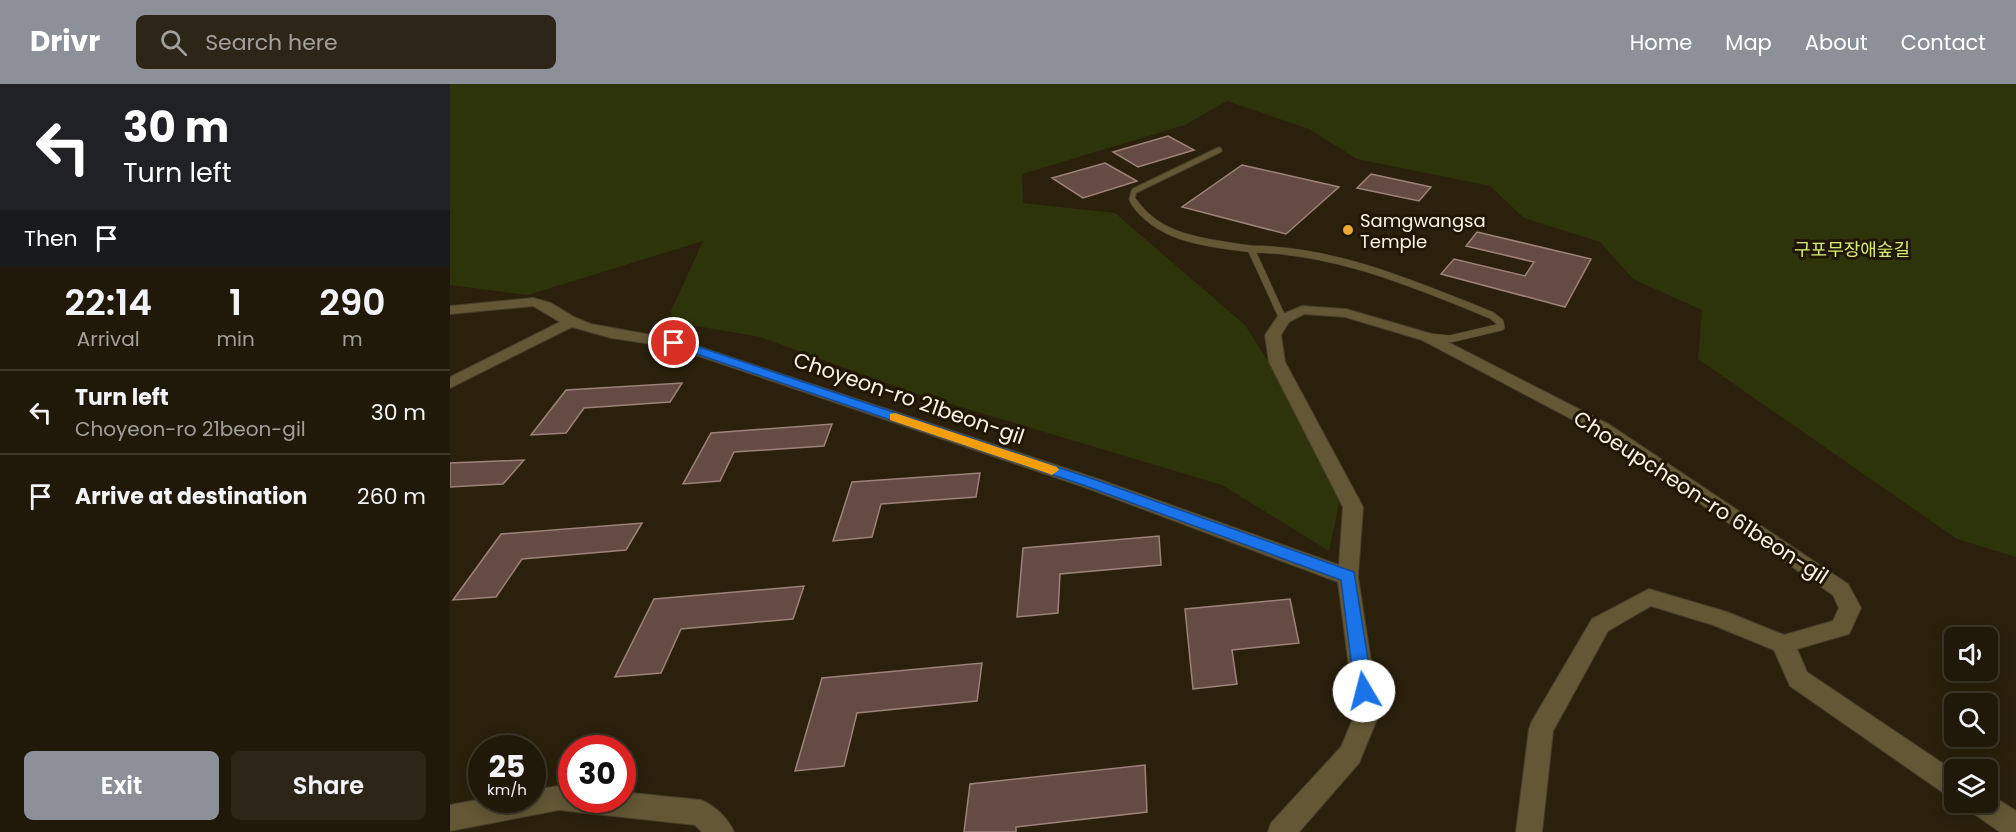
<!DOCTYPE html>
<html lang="en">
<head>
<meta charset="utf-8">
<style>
	:root { --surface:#201809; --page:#2d2517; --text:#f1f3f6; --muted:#a2a09c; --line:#3d372a; --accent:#8c9099 }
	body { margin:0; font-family:Poppins,"Noto Sans KR",sans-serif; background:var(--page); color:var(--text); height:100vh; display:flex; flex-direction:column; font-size:22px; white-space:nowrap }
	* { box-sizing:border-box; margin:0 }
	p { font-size:20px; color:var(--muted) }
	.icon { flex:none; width:33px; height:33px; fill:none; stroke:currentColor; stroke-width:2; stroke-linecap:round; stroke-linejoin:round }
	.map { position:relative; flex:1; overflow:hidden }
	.side { display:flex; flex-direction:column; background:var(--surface); width:450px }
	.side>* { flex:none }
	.top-card { background:#202124; color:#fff; overflow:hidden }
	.fabs { position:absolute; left:1494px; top:543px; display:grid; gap:12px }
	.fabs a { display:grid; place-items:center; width:54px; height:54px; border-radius:9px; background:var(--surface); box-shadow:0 3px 15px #0003,0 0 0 2px var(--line); font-size:30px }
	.speed { position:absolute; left:18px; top:651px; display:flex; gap:12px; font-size:30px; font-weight:700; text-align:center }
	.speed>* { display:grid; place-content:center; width:78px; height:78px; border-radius:50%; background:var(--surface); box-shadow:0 3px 15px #0003,0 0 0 2px var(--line); line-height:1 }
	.speed small { font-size:15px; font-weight:400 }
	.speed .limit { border:9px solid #d22; background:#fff; color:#111 }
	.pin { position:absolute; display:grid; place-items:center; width:51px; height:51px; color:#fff; margin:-26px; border:3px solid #fff; border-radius:50%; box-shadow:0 2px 6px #0007 }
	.me { position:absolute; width:66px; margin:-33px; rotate:352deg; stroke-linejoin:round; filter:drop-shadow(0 0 4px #0008) }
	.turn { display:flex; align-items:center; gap:21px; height:126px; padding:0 24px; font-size:27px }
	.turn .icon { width:78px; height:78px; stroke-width:2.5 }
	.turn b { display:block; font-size:42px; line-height:51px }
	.then { display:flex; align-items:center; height:57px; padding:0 24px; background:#0003; gap:12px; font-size:22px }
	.eta { display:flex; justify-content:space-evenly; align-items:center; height:102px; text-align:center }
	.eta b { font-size:36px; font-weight:600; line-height:42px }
	.primary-button { display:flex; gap:12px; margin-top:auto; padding:12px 24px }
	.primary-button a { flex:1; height:69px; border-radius:9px; background:var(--accent); color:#fff; font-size:24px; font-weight:600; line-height:69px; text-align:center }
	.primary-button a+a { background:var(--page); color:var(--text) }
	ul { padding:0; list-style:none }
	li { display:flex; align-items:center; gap:18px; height:84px; padding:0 24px; border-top:2px solid var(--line) }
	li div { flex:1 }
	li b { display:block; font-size:22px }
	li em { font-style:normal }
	header { display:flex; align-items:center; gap:36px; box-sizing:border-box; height:84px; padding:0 30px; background:var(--accent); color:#fff }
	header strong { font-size:28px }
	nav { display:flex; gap:33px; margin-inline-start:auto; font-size:21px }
	.search { width:420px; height:54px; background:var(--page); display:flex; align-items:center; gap:15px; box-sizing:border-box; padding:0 21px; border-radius:9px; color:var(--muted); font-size:22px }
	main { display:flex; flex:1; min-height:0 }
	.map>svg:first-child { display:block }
	.green { fill:#2d340a }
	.building { fill:#644b44; stroke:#9d827a; stroke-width:1.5 }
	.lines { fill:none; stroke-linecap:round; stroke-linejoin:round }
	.lane-far1-casing { stroke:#473e2b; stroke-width:7 }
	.lane-casing { stroke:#473e2b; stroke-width:8 }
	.street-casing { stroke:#473e2b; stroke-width:2 }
	.lane-far1 { stroke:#635735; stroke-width:5 }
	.lane { stroke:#635735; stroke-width:7 }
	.street { fill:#635735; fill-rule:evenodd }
	.route { fill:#1a73e8; stroke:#114b97; stroke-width:1.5 }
	.slow { fill:#f59e0b }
	.poi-dot { fill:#eaaa38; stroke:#211603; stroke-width:2 }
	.labels { text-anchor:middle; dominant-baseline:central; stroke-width:6; stroke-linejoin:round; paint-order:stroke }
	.far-poi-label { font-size:18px; fill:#faf3e6; stroke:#211603; text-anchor:start }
	.far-park-label { font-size:18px; fill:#d4eb75; stroke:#211603 }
	.street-label { font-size:21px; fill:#faf3e6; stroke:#211603 }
</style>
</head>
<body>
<header>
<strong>Drivr</strong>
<div class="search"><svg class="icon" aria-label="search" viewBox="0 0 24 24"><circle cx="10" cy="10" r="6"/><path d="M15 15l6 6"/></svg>Search here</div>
<nav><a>Home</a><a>Map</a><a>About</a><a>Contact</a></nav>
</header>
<main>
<section class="side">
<div class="top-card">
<div class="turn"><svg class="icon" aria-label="left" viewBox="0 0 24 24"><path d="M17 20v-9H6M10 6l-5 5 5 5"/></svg><div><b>30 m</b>Turn left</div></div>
<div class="then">Then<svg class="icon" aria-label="arrive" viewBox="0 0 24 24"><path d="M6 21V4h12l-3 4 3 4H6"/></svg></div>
</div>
<div class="eta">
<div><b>22:14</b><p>Arrival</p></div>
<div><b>1</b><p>min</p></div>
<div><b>290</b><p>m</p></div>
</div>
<ul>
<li><svg class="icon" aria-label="left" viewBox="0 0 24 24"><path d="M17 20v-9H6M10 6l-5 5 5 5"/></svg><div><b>Turn left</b><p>Choyeon-ro 21beon-gil</p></div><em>30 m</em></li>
<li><svg class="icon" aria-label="arrive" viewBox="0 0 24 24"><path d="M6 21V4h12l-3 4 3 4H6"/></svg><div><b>Arrive at destination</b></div><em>260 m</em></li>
</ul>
<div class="primary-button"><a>Exit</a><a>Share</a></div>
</section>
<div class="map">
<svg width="1566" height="748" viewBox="0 0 1566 748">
	<rect width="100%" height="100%" fill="#2a200c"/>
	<path class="green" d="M0 0H1566V473L1507 455 1248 275 1252 226 1183 195 1150 158 1074 134 1040 102 907 75 859 45 777 17 735 41 572 90 573 119 665 129 795 241 828 293 890 415 879 467 772 401 461 308 310 253 223 238 221 227 253 157 78 211 0 201Z"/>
	<path class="building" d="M718 52 744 66 688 83 663 68Z
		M655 79 687 97 633 114 602 94Z
		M792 81 889 103 836 150 732 123Z
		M921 90 981 103 969 117 907 104Z
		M1027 148 1141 175 1115 223 991 190 1004 175 1075 192 1084 178 1016 162Z
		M232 299 220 318 134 324 116 349 81 351 116 306Z
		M382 340 374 362 284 368 270 397 233 400 261 349Z
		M74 376 53 400 0 403V379Z
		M530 389 526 413 431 420 422 453 383 457 402 398Z
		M192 439 176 466 72 475 46 513 3 516 51 450Z
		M709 452 711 481 610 490 608 529 567 533 573 464Z
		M354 502 343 535 231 545 211 589 165 593 204 515Z
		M840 515 849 559 782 566 787 600 743 605 735 525Z
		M532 579 527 617 407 629 394 682 345 687 372 594Z
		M695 681 697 728 566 743V748H514L520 700Z"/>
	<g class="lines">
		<g class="lane-far1-casing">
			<path id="lane-far1" d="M685 119 682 115 684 107 769 66"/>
		</g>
		<g class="lane-casing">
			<path id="lane" d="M684 118C710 156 759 159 801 165L833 235
				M801 165C886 166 964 200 1041 231L1050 238 1051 243 1000 255 980 253"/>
		</g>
		<g class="street-casing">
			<path id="street" d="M83 214 101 219 124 233 141 240 229 256 648 395 889 481 893 423 819 278 815 251 828 232 852 222 896 225 982 250 1160 341 1398 500 1411 524 1399 550 1347 565 1357 588 1504 687V713L1495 710 1340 602 1324 566 1263 541 1201 522 1158 547 1103 647 1092 748H1066L1079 645 1082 637 1142 535 1199 505 1277 528 1334 551 1383 537 1389 524 1383 511 1148 349 972 256 895 233 854 230 839 238 831 251 835 278 913 423 908 493 929 630 909 679 849 748H818L821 739 891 663 905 630 888 498 634 403 222 263 161 254 122 243 0 304V293L110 238 83 222 0 230V222Z
				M109 702 122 703V716H172V708L251 716C265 722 278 734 284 748H252L245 741 109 726 0 747V721L32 715 82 716V706Z
				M1538 709 1566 727V748H1550L1520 727 1516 718H1538Z"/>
		</g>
		<use href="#lane-far1" class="lane-far1"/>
		<use href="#lane" class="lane"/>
		<use href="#street" class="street"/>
	</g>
	<path class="route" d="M220 256H228L646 396 904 488 923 607 920 612 914 614 907 612 905 607 891 496 636 402 220 261Z"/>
	<path class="slow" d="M445 329 607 383 609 386 602 391 597 389 440 336V330Z"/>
	<circle class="poi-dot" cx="898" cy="146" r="6"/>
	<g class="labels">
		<g class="far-poi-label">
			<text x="910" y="136">Samgwangsa<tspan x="910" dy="21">Temple</tspan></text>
		</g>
		<g class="far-park-label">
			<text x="1402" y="165">구포무장애숲길</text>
		</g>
		<g class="street-label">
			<text transform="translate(459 314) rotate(19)">Choyeon-ro 21beon-gil</text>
			<text transform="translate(1251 413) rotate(33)">Choeupcheon-ro 61beon-gil</text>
		</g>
	</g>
</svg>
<div class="fabs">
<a><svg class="icon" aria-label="sound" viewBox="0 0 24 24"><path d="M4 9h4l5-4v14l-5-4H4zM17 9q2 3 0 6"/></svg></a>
<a><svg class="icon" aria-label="search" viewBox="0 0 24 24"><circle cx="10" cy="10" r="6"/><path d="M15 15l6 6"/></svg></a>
<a><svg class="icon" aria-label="layers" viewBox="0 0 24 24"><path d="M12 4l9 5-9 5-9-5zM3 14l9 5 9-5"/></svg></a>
</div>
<div class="speed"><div>25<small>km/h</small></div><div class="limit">30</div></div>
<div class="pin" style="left:224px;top:259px;background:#d93025"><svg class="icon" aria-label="arrive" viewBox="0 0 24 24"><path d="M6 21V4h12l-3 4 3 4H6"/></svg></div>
<svg class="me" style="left:914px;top:607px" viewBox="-20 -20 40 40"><circle r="19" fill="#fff"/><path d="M0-13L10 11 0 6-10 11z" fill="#1a73e8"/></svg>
</div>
</main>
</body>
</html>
